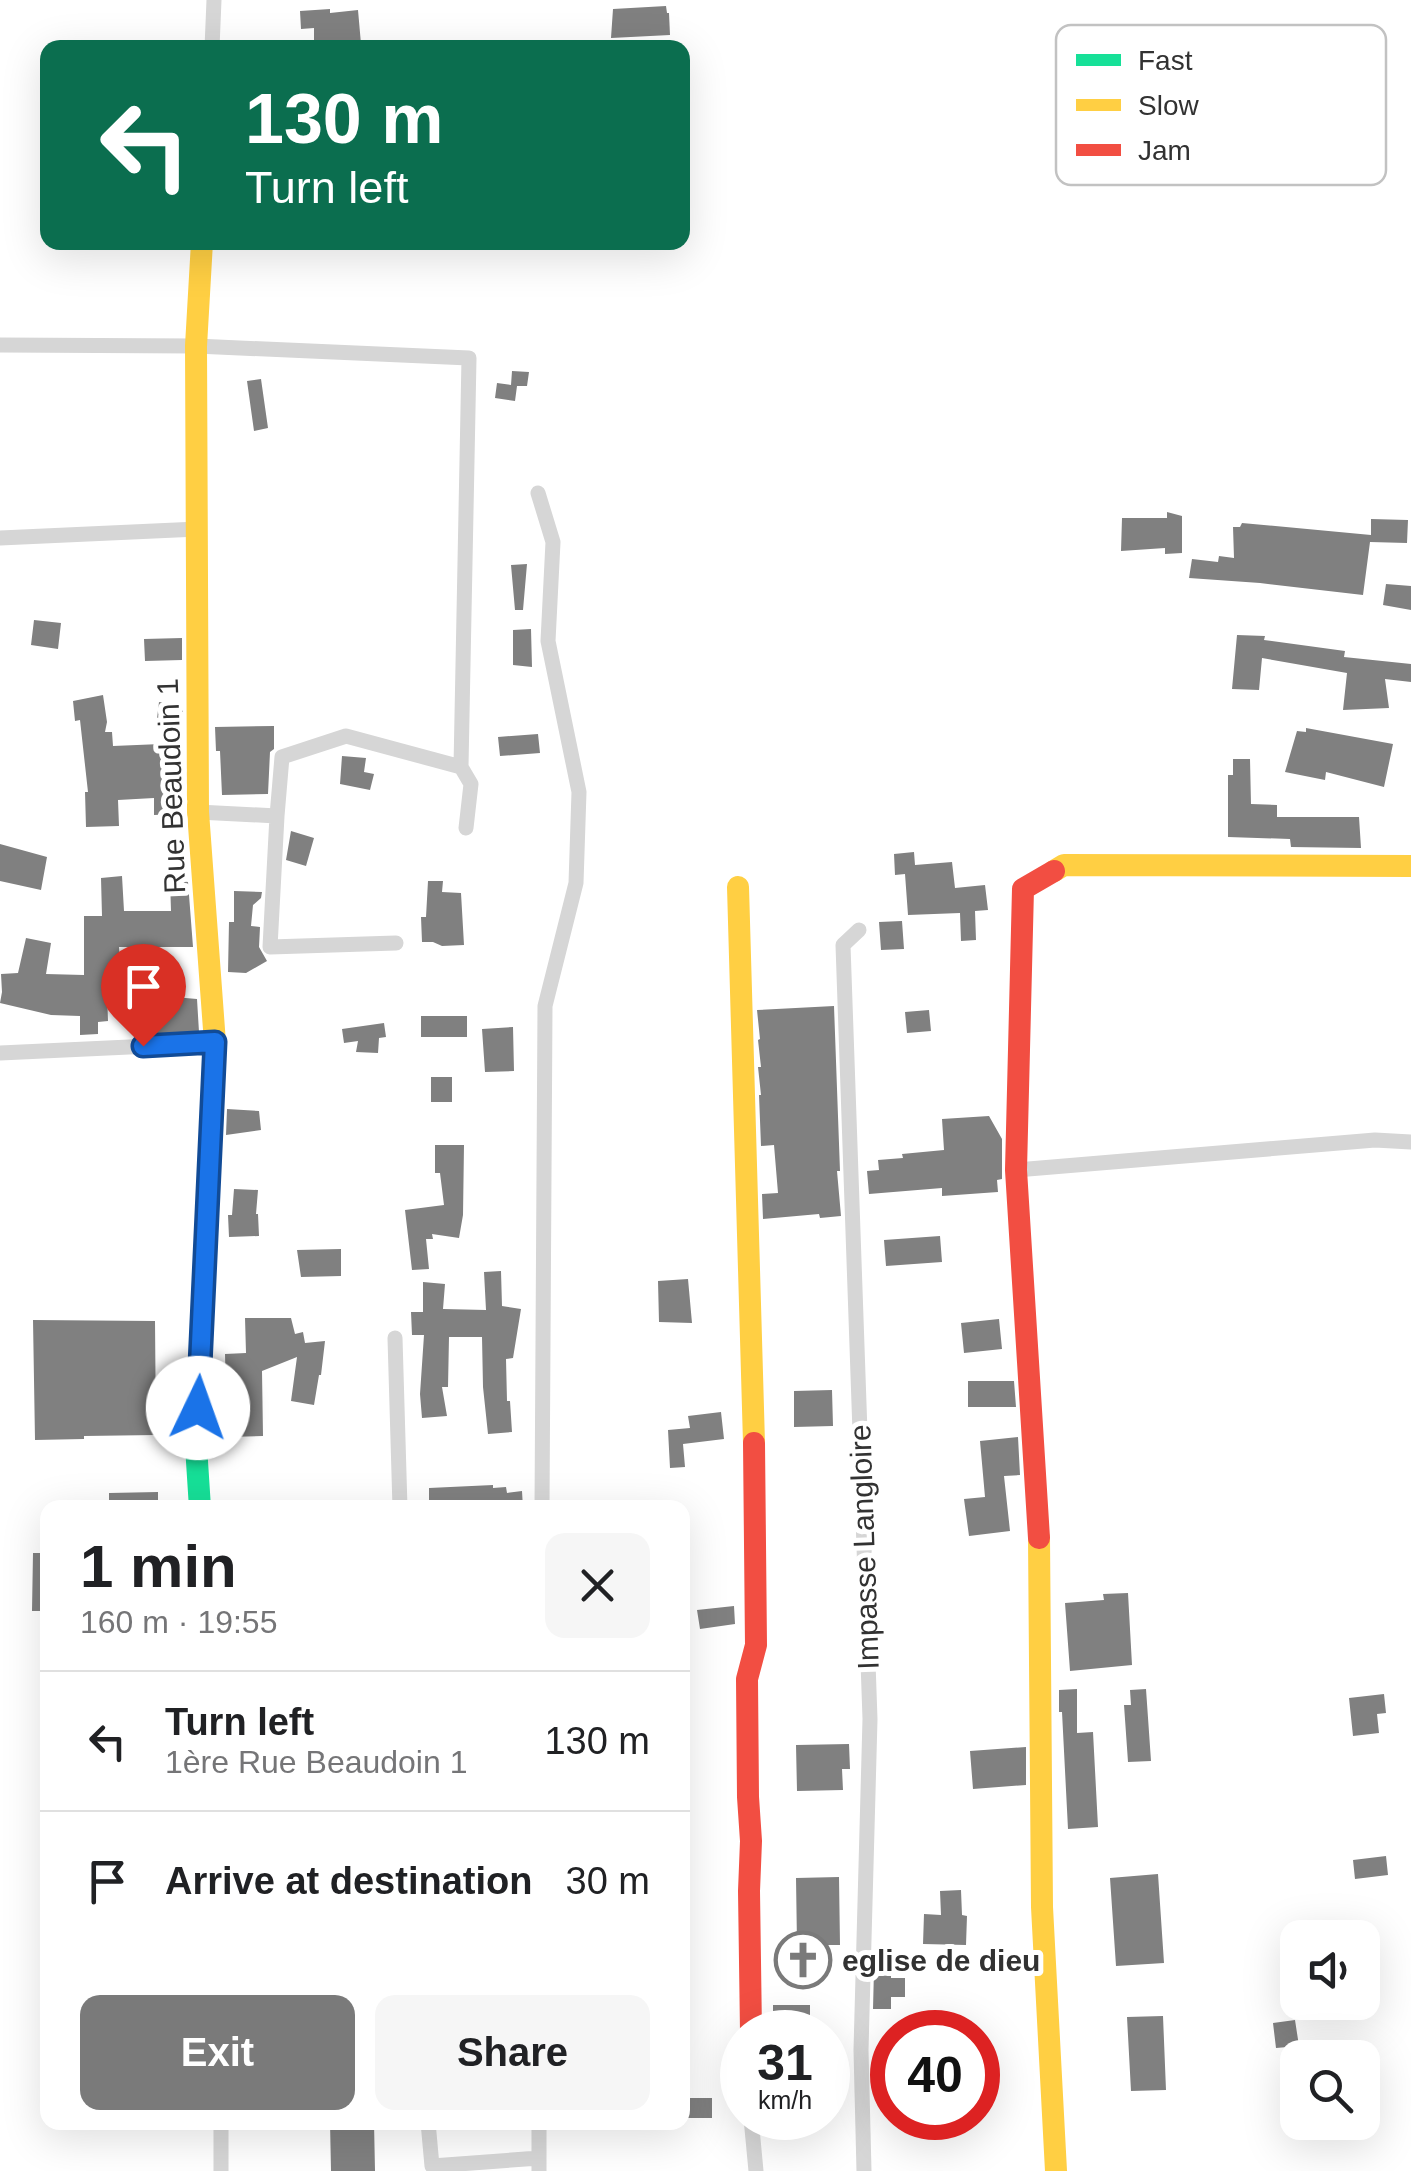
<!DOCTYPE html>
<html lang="en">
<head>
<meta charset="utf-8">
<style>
	:root { --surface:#fff; --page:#f6f6f6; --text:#202124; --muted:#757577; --line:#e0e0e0; --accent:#7a7a7a }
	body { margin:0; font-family:Arial,sans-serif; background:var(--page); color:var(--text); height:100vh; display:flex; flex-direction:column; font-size:38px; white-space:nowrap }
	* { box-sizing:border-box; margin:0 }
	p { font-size:32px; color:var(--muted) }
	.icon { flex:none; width:55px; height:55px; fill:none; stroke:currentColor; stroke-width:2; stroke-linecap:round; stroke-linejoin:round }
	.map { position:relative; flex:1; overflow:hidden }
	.side { position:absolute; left:40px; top:1500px; width:650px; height:630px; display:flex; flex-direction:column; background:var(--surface); border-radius:20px; box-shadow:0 10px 40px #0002 }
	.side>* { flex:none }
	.guide { position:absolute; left:40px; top:40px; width:650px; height:210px; border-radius:20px; box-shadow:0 10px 40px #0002; background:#0b6e4f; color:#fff; overflow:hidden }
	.fabs { position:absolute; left:1280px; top:1920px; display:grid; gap:20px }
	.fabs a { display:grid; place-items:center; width:100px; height:100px; border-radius:20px; background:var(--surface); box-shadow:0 10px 40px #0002; font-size:50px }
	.speed { position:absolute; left:720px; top:2010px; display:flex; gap:20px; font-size:50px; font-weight:700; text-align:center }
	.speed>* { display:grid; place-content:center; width:130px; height:130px; border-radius:50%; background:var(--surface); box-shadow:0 10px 40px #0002; line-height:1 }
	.speed small { font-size:25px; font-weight:400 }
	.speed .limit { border:15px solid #d22; background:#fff; color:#111 }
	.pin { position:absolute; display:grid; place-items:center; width:85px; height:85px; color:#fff; margin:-102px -42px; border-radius:50% 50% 50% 0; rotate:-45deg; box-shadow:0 0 10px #0007 }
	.pin .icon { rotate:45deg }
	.me { position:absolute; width:110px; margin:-55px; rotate:3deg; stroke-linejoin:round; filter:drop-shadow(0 0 8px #0008) }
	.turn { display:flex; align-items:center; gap:35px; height:210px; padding:0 40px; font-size:45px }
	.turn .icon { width:130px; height:130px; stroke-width:2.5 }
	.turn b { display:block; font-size:70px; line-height:85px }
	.round { display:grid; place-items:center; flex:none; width:105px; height:105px; border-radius:20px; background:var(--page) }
	.summary { display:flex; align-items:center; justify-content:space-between; height:170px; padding:0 40px }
	h1 { font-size:60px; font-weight:700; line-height:75px }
	.action { display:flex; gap:20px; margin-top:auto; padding:20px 40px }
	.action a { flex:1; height:115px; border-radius:20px; background:var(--accent); color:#fff; font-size:40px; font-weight:700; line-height:115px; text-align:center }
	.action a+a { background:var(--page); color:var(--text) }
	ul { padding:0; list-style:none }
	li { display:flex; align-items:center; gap:30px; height:140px; padding:0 40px; border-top:2px solid var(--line) }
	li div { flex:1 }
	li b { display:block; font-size:38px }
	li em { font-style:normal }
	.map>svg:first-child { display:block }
	.building { fill:#808080 }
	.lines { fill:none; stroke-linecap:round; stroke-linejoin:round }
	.street { stroke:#d6d6d6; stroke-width:15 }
	.fast { stroke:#16e098; stroke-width:22 }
	.slow { stroke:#ffcf43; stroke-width:22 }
	.jam { stroke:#f24e42; stroke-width:22 }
	.route-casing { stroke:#114b97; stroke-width:25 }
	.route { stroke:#1a73e8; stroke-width:18 }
	.labels { text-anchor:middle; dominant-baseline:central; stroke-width:10; stroke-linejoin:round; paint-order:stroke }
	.street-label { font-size:30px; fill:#323232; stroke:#fff }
	.poi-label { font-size:30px; font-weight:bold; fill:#323232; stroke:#fff; text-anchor:start }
	.key { fill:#fff; stroke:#c2c2c2; stroke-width:2.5 }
	.key-label { font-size:28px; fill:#323232 }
</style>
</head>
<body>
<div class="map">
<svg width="1411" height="2171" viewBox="0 0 1411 2171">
	<rect width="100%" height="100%" fill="#fff"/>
	<path class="building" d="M666 6 667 13H669L670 35 611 38 613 9Z
		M330 9V13L358 10 361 44 314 48V28L301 29 300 11Z
		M512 371 529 372 527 386H517L515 401 495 398 497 383 511 385Z
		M261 379 268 428 254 431 247 381Z
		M1167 512 1182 516V553L1165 554V548L1121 551 1122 518H1167Z
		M1371 519 1408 520 1407 543 1370 542 1363 595 1260 583 1189 578 1192 559 1218 562 1219 556 1234 558 1233 527H1240L1242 523 1371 535Z
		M527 564 523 610H515L511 565Z
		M1386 584 1411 586V610L1383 605Z
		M34 620 61 623 58 649 31 645Z
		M531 629 532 667 513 665V630Z
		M1237 635 1265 636 1264 640 1345 651 1344 657 1411 664V682L1385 679 1389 708 1343 710 1347 673 1262 658 1259 690 1232 689Z
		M182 638V660L145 661 144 639Z
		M103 695 107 722 105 732H112L113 746 161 744 163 781H183V814L154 815V798L118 800 119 826 86 827 85 792H88L80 720 75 721 73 701Z
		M159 702 183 705V728L156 727Z
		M274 726V749L270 752 268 794 222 795 220 751H216L215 727Z
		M1306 728 1393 744 1384 787 1326 772 1325 780 1285 772 1297 731 1306 732Z
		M538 734 540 753 500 756 498 737Z
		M342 756 366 758 364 772 374 774 370 790 340 784Z
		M1233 759H1250L1251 804 1277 805V817H1359L1361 848 1291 847 1290 839 1228 837V775H1233Z
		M291 831 314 838 306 866 286 860Z
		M0 844 47 857 41 890 0 881Z
		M914 852 915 865 952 862 955 888 985 885 988 910 975 911 976 940 961 941 960 913 908 915 905 874 895 875 894 854Z
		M122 876 124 911H171L170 880 188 882 193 947H119L122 991 107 992 108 1021 98 1022V1034L80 1035V1016L51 1015 0 1003 2 992 1 974 18 973 26 938 51 943 46 974 84 975V916H102L101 878Z
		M428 881H443L442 892 461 893 464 945 442 946 433 942H422L421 917H426Z
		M234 891 262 892 261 898 253 905 251 926 260 927 259 947 267 961 246 973 228 972 229 922H234Z
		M902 921 904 949 881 950 879 922Z
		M139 994 197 999 199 1032 136 1035Z
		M834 1006 840 1171H837L841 1216 820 1218 819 1214 763 1219 762 1194 778 1193 774 1145 761 1146 759 1095H761L758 1067H761L758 1040 760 1039 757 1010Z
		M929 1010 931 1031 907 1033 905 1012Z
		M421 1016H467V1037H421Z
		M384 1023 386 1037 379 1038 378 1053 356 1052 358 1041 344 1043 342 1029Z
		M513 1027 514 1071 485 1072 482 1029Z
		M431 1077H452V1102H431Z
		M227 1109 259 1111 261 1130 226 1135Z
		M989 1116 1002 1139V1179L997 1180 998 1192 942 1196V1188L869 1194 867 1171 879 1170 878 1160 903 1158 902 1154 944 1150 942 1119Z
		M435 1145H464L463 1215 459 1238 432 1234 433 1239H426L429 1269 412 1270 405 1210 444 1205 440 1173H435Z
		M234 1189 258 1190 256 1214H258L259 1236 229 1237 228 1215H232Z
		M940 1236 942 1262 886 1266 884 1240Z
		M341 1249V1276L301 1277 297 1250Z
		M501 1271 502 1306 521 1309 513 1358 506 1359 507 1401H510L512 1432 488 1434 483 1387 482 1337H449L448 1387H442L447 1416 422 1418 420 1394 424 1335H412L411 1312H423V1282L445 1284 443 1309 486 1310 484 1272Z
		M688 1279 692 1323 659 1322 658 1281Z
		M245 1318H291L295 1334 303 1332 305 1343 325 1341 321 1375H319L314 1405 291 1401 297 1357 262 1371 263 1436 227 1437 225 1354 246 1353Z
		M999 1319 1002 1349 964 1353 961 1323Z
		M33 1320 155 1321 156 1435 84 1436V1439L35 1440Z
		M968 1381H1014L1016 1407H968Z
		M832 1390 833 1426 794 1427V1391Z
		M721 1412 724 1439 683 1444 685 1467 670 1468 668 1430 690 1428 688 1416Z
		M1018 1437 1020 1475 1004 1476 1010 1531 969 1536 964 1499 985 1497 980 1441Z
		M493 1485V1488L506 1487 507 1493 522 1491 523 1508H429V1488Z
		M158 1492V1508H109V1493Z
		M33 1553H48V1611H32Z
		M1128 1593 1132 1665 1070 1671 1065 1603 1104 1600 1103 1594Z
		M734 1606 735 1624 700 1629 697 1610Z
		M1077 1689V1733L1093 1732 1098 1827 1068 1829 1062 1712H1059V1690Z
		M1146 1689 1151 1761 1128 1762 1124 1705H1131L1130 1690Z
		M1384 1694 1386 1713 1377 1714 1379 1733 1353 1736 1349 1698Z
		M849 1744 850 1769H842L843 1790 797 1791 796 1745Z
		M1026 1747V1785L973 1789 970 1751Z
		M1386 1856 1388 1875 1355 1879 1353 1860Z
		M1158 1874 1164 1963 1116 1966 1110 1878Z
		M839 1877 840 1945H797L796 1878Z
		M961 1890 962 1915 967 1916 966 1945 923 1944 924 1914 941 1915 940 1891Z
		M874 1969H891V1978H905V1997H891V2009H873Z
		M773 2005H810V2032H773Z
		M1163 2016 1166 2090 1131 2091 1127 2017Z
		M1295 2020 1299 2046 1276 2048 1273 2023Z
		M682 2098H712V2118H682Z
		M330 2122H374L375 2171H331Z"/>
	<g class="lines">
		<path class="street" d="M212 48 214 0
			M0 345 196 346 469 358 461 767
			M538 493 553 542 548 641 579 792 576 883 545 1006 542 1508
			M0 538 198 529
			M198 812 277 816 282 757 346 736 461 767 471 784 466 828
			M277 816 270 947 396 943
			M859 930 843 945 870 1719 861 2050 864 2171
			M0 1053 215 1043
			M1016 1170 1375 1140 1411 1142
			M395 1338 400 1508
			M751 2118 756 2171
			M428 2122 432 2166 539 2158
			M221 2171V2122
			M539 2171V2122"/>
		<path class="fast" d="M200 1508 196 1446 211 1126"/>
		<path class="slow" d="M202 242 196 346 198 812 215 1043 211 1126
			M1054 871 1064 865 1411 866
			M738 887 754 1443
			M1039 1538 1042 1907 1056 2171"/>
		<path class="jam" d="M1039 1538 1016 1170 1023 889 1054 871
			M751 2032 749 1891 751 1841 748 1797 747 1679 756 1645 754 1443"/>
	</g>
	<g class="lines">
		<g class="route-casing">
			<path id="route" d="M143 1046 215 1042 198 1408"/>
		</g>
		<use href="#route" class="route"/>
	</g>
	<defs>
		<g id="church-ring" transform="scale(2.875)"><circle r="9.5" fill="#fff" stroke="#7a7a7a" stroke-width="1.5"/><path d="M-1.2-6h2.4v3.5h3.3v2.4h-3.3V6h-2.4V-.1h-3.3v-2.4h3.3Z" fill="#7a7a7a"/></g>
	</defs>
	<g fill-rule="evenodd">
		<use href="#church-ring" x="803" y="1960"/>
	</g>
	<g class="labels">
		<g class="street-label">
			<text transform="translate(171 786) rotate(-92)">Rue Beaudoin 1</text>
			<text transform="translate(864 1547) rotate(-92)">Impasse Langloire</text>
		</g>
		<g class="poi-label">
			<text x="842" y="1960">eglise de dieu</text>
		</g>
	</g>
	<rect x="1056" y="25" width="330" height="160" rx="15" class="key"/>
	<rect x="1076" y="54" width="45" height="12" fill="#16e098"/>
	<rect x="1076" y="99" width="45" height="12" fill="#ffcf43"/>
	<rect x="1076" y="144" width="45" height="12" fill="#f24e42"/>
	<g class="key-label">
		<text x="1138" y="70">Fast</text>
		<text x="1138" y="115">Slow</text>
		<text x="1138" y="160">Jam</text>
	</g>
</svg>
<div class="fabs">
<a><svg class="icon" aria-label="sound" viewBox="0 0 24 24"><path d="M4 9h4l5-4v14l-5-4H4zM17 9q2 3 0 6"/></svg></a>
<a><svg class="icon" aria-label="search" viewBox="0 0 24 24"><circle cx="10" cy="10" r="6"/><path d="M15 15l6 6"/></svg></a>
</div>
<div class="speed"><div>31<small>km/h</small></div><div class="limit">40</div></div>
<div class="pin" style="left:143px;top:1046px;background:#d93025"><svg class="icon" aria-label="arrive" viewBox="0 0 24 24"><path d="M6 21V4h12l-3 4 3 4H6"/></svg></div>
<svg class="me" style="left:198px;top:1408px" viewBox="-20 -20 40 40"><circle r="19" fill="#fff"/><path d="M0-13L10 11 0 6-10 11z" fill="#1a73e8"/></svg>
<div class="guide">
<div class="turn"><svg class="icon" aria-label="left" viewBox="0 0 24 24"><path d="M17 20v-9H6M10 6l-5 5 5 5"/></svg><div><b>130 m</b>Turn left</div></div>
</div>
<section class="side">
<div class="summary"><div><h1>1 min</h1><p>160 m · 19:55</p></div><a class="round"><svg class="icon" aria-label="close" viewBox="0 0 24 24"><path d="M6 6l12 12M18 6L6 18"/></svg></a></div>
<ul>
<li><svg class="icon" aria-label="left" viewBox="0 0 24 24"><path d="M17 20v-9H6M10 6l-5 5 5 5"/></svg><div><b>Turn left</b><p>1ère Rue Beaudoin 1</p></div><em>130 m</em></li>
<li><svg class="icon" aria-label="arrive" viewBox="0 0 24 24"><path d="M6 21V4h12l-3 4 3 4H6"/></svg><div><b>Arrive at destination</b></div><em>30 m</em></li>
</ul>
<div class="action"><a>Exit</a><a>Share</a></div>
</section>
</div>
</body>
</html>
